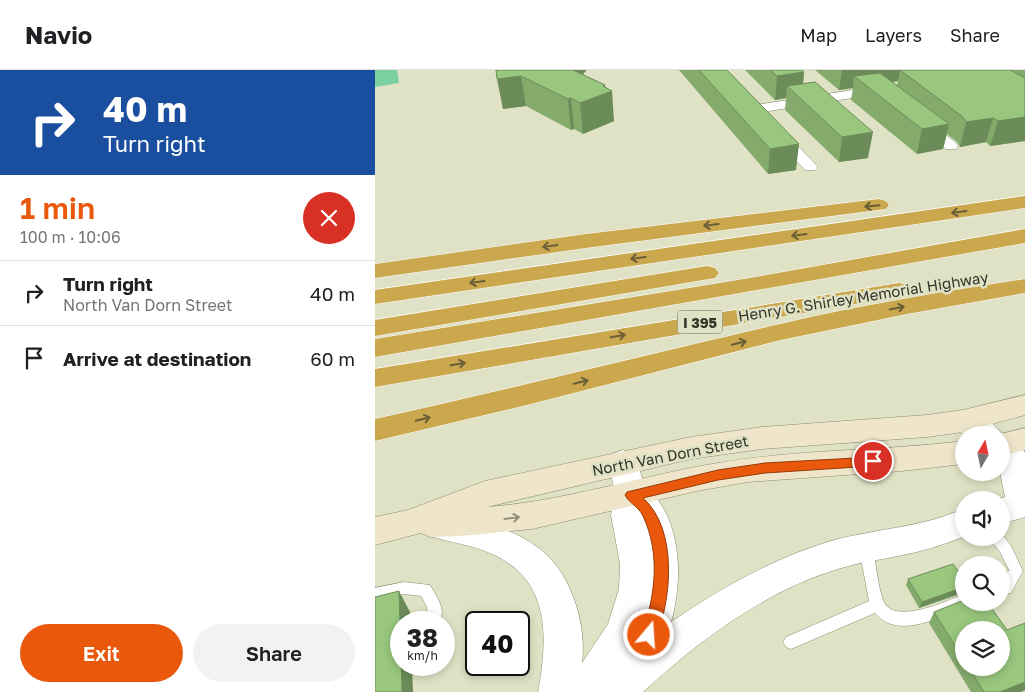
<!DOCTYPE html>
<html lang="en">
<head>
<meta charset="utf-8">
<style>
	:root { --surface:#fff; --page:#f2f2f2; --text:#202124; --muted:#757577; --line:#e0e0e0; --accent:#ea580c }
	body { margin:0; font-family:"Golos Text",sans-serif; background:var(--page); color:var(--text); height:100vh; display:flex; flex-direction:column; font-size:19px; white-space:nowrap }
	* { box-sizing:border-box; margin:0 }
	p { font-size:16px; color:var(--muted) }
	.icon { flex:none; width:28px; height:28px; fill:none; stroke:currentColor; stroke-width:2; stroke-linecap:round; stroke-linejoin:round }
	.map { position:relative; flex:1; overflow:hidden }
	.drawer { display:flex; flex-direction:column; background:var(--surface); width:375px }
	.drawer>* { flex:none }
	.hud { background:#1a4fa0; color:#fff; overflow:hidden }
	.needle { width:32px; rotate:9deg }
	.fabs { position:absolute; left:580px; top:356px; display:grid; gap:10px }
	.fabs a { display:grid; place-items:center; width:55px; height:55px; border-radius:50%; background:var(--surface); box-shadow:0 2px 8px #0003; font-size:25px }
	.speed { position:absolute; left:15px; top:541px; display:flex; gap:10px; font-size:25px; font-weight:700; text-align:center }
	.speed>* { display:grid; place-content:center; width:65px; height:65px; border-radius:50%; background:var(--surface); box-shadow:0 2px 8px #0003; line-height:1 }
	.speed small { font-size:12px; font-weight:400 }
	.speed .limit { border:2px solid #111; border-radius:8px; background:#fff; color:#111 }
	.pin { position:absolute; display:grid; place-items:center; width:42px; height:42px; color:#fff; margin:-21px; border:2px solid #fff; border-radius:50%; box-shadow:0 1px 5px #0007 }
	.me { position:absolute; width:55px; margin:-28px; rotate:18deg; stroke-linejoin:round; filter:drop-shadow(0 0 4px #0008) }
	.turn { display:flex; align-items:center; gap:18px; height:105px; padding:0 20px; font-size:22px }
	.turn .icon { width:65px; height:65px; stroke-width:2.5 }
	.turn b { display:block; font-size:35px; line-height:42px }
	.round { display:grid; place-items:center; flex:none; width:52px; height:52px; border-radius:26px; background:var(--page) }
	.summary { display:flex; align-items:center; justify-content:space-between; height:85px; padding:0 20px }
	h1 { font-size:30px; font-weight:600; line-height:38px; color:var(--accent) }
	.button { display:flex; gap:10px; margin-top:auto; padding:10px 20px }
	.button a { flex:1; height:58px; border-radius:30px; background:var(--accent); color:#fff; font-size:20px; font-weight:600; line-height:58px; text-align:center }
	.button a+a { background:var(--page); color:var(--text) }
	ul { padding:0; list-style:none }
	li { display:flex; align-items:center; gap:15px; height:65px; padding:0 20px; border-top:1px solid var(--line) }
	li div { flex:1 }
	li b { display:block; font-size:19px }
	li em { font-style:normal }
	header { display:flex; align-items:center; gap:30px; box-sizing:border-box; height:70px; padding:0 25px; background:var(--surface); border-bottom:1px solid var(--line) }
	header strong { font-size:24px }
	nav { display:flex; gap:28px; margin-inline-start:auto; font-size:18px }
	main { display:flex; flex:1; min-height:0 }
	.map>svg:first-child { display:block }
	.water { fill:#7ad09e }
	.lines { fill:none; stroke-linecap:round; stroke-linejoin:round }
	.service-casing { stroke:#8a8c70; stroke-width:1 }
	.minor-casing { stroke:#8a8c70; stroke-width:1 }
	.tertiary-casing { stroke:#8a8c70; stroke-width:1 }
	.secondary-casing { stroke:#8a8c70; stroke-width:1 }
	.motorway-casing { stroke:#fff; stroke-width:1 }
	.service { fill:#fff; fill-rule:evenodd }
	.minor { fill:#fff; fill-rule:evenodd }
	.tertiary { fill:#fff; fill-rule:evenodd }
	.secondary { fill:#efe5ca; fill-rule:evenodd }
	.motorway { fill:#cba84e; fill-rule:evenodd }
	.wall { fill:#84ab6c; fill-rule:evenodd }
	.shaded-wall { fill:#6b8b58 }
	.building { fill:#99c77d; stroke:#6b8b58 }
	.oneway { stroke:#6a5e37 }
	.oneway2 { stroke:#928e7a }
	.route { fill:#ea580c; stroke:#983908 }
	.labels { text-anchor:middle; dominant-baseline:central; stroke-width:5; stroke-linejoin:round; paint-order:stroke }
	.shield { fill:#dfe2c4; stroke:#686a58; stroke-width:1 }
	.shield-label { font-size:14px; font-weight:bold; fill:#35362a }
	.street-label { font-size:15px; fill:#35362a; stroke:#dfe2c4 }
</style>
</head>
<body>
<header>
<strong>Navio</strong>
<nav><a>Map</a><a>Layers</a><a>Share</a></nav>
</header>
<main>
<section class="drawer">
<div class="hud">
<div class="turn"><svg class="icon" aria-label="right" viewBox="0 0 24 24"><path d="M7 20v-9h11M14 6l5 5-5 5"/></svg><div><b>40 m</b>Turn right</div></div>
</div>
<div class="summary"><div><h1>1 min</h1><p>100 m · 10:06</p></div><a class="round" style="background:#d93025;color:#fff"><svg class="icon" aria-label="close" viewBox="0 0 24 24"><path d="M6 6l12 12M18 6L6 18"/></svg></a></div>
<ul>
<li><svg class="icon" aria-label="right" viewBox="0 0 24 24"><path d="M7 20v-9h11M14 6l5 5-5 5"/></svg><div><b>Turn right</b><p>North Van Dorn Street</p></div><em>40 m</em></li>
<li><svg class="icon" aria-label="arrive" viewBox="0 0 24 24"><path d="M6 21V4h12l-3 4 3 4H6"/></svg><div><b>Arrive at destination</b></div><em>60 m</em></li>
</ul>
<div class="button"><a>Exit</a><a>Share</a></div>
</section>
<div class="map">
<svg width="650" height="622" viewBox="0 0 650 622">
	<rect width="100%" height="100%" fill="#dfe2c4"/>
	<path class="water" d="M0 0H22L24 13 0 17Z"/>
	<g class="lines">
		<g class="service-casing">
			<path id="service" d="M626 464 635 474 648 501 636 523 626 525V513L634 500 625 482 614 468H626Z
				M491 472 496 474 498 478C500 490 504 522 509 532 520 555 572 531 589 524V532H596L594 536C567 546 523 571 500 543L416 579 411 577 408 572 411 567 494 531 484 478 486 474Z
				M29 512 55 515C61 526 71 538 65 550L60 552 55 550 51 535 46 526 29 524 0 532V518Z"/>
		</g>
		<g class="minor-casing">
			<path id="minor" d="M504 16 509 17 510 20 509 23 381 43 374 39 381 35Z
				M548 50 553 51 581 73 583 76 581 79H571L543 57 541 54 543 51Z
				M403 59 408 60 440 94 443 97 440 100H430L398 66 396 63Z"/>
		</g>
		<g class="tertiary-casing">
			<path id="tertiary" d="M588 340C600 344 619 351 626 363 638 366 644 371 650 383V447L626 454V430H619L630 427 625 402H626V365C607 365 584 370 573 351L578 343Z
				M248 380 259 384C264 393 267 413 272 419 275 423 280 426 283 430 307 463 307 514 296 552 348 517 402 486 463 469 491 462 520 459 549 452 562 449 576 444 589 439V467C576 471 562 477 549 480 521 488 491 490 463 499 390 521 323 571 268 622H163C173 568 176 510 117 484 98 475 78 473 58 467L54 457 58 447C76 441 96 447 114 453 132 460 149 467 165 479 196 503 212 554 207 593L233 554 244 519 245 494 236 445 240 422 233 392 237 384Z"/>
		</g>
		<g class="secondary-casing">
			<path id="secondary" d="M650 325V345L588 362 552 367 387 379 316 389 112 437C190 431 265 406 343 393 424 379 507 381 589 371V394L527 401 373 412 322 421 157 459 85 466 55 467 46 463 0 475V447L33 440 110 411 316 367 387 357 552 345 588 340Z
				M650 358V380L626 386V365H622Z"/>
		</g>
		<g class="motorway-casing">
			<path id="motorway" d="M650 126V138L0 234V220Z
				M504 129 511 131 514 135 511 139 211 178 0 208V194L211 164Z
				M650 159V173L0 287V269L363 210Z
				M332 196 340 198 344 203 340 208 0 266V250Z
				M650 209V223L532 244 406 270 148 336 0 371V349C135 319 270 285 405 254 486 235 568 222 650 209Z
				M524 213 533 215 536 220 533 225 0 317V299Z"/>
		</g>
		<use href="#service" class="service"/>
		<use href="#minor" class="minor"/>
		<use href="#tertiary" class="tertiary"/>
		<use href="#secondary" class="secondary"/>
		<use href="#motorway" class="motorway"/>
	</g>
	<path class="wall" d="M121 0 207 4 231 18 239 51 208 64 199 59 196 60 151 36 128 39Z
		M304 0H352L421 100 393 104Z
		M370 0H427L429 2 428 14 493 88 464 92 410 40 411 28 400 30Z
		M440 0H650V71L615 76 611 72 585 77 582 72 572 64 568 79 542 84 476 30 478 18 464 20ZM523 11 522 15 518 12Z
		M533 509 589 510V523L544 538 531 515Z
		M559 542 632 560 650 553V620L646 622H596L554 553ZM589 560 626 598H589Z"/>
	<path class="shaded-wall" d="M186 0H212L189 23Z
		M467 0H525L523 11 492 16 479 6 478 18 464 20Z
		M429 2 427 26 412 16 411 28 400 30 402 6Z
		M146 6 151 36 128 39 122 9Z
		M230 15 231 23 237 21 239 51 208 64 205 33Z
		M196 28 199 59 196 60 193 29Z
		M650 47V71L615 76 623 51Z
		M618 48 611 72 585 77 591 52Z
		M574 54 568 79 542 84 547 59Z
		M498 62 493 88 464 92 467 67Z
		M424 74 421 100 393 104 395 79Z
		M589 517 588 522 544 538 547 532Z
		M24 521 35 542 36 552H26V588Z
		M26 595H37L38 622H27Z
		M650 612V620L646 622H625Z"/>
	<path class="building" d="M121 0H198L230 15 228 16 237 21 205 33 196 28 193 29 146 6 122 9Z
		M324 0H352L424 74 395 79Z
		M395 0H427L429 2 402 6Z
		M525 0H635L650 8V47L623 51 618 48 591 52 588 47Z
		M505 3 574 54 547 59 479 6Z
		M440 12 498 62 467 67 412 16Z
		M578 494 589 510V517L547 532 533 509Z
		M24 521 27 622H0V527Z
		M589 530V532H612L632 560 650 553V612L625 622H609L594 598H626V560H589V590L559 542Z"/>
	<defs><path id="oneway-shaft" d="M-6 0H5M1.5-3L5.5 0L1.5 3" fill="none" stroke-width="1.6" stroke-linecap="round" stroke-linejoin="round" transform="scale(1.25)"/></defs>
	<g class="oneway">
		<use href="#oneway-shaft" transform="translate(497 136) rotate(174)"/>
		<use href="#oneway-shaft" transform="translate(584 142) rotate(172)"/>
		<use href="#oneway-shaft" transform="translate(336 155) rotate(173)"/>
		<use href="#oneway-shaft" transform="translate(424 165) rotate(172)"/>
		<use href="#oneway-shaft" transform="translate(175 176) rotate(172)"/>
		<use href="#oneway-shaft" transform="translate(263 188) rotate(172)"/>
		<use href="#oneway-shaft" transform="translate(102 212) rotate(172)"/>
		<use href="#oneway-shaft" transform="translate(522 238) rotate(-12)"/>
		<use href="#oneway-shaft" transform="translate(243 266) rotate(-10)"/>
		<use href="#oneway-shaft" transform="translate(364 273) rotate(-14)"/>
		<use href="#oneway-shaft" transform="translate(83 294) rotate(-10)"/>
		<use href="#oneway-shaft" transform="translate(206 312) rotate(-14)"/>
		<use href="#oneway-shaft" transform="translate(48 349) rotate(-13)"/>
	</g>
	<use class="oneway2" href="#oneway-shaft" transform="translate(137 448) rotate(-8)"/>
	<path class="route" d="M498 387 503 388 505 391 503 395 498 396 390 403 343 410 268 428C303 459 297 530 280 570L274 572 269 570 267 565C280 525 286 485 268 446 264 437 254 433 250 425L252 422 343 400 390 393Z"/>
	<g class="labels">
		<rect class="shield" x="302.5" y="240.5" width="45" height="23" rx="4"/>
		<g class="shield-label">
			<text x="325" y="252">I 395</text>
		</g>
		<g class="street-label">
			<text transform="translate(488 226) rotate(-9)">Henry G. Shirley Memorial Highway</text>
			<text transform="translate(295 385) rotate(-11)">North Van Dorn Street</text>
		</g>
	</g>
</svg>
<div class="fabs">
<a><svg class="needle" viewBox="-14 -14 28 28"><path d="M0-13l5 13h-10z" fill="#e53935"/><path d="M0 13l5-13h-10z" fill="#757577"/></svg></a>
<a><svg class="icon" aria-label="sound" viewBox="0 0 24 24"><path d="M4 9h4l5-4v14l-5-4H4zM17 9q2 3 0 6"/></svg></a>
<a><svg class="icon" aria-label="search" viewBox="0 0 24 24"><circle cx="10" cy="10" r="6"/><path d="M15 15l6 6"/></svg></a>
<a><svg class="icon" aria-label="layers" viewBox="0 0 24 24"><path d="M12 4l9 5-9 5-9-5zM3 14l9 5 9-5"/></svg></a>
</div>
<div class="speed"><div>38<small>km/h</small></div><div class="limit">40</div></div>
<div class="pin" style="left:498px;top:391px;background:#d93025"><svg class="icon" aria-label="arrive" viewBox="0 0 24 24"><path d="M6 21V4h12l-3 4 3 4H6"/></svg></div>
<svg class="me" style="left:274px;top:565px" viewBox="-20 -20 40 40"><circle r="17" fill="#ea580c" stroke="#fff" stroke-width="3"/><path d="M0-11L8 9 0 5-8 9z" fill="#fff"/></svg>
</div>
</main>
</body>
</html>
